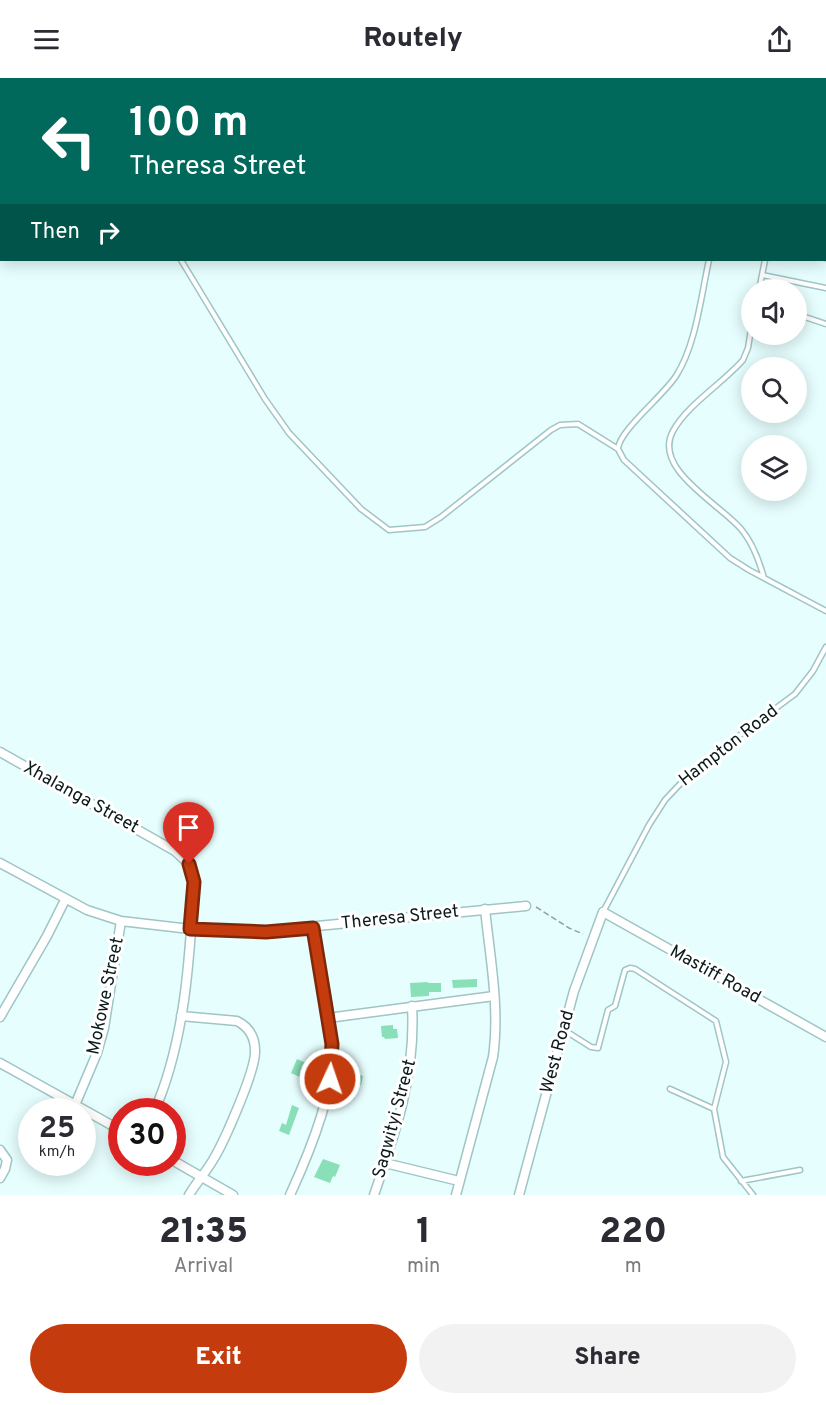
<!DOCTYPE html>
<html lang="en">
<head>
<meta charset="utf-8">
<style>
	:root { --surface:#fff; --page:#f2f2f3; --text:#2b2b33; --muted:#7c7c81; --accent:#c43c0e }
	body { margin:0; font-family:Overpass,sans-serif; background:var(--page); color:var(--text); height:100vh; display:flex; flex-direction:column; font-size:22px; white-space:nowrap }
	* { box-sizing:border-box; margin:0 }
	p { font-size:20px; color:var(--muted) }
	.icon { flex:none; width:33px; height:33px; fill:none; stroke:currentColor; stroke-width:2; stroke-linecap:round; stroke-linejoin:round }
	.map { position:relative; height:1117px; overflow:hidden }
	.panel { display:flex; flex-direction:column; background:var(--surface); flex:1 }
	.panel>* { flex:none }
	.hud { position:absolute; left:0px; top:0px; width:826px; height:183px; box-shadow:0 3px 15px #0003; background:#00695c; color:#fff; overflow:hidden }
	.tools { position:absolute; left:741px; top:201px; display:grid; gap:12px }
	.tools a { display:grid; place-items:center; width:66px; height:66px; border-radius:50%; background:var(--surface); box-shadow:0 3px 15px #0003; font-size:30px }
	.speed { position:absolute; left:18px; top:1020px; display:flex; gap:12px; font-size:30px; font-weight:700; text-align:center }
	.speed>* { display:grid; place-content:center; width:78px; height:78px; border-radius:50%; background:var(--surface); box-shadow:0 3px 15px #0003; line-height:1 }
	.speed small { font-size:15px; font-weight:400 }
	.speed .limit { border:9px solid #d22; background:#fff; color:#111 }
	.pin { position:absolute; display:grid; place-items:center; width:51px; height:51px; color:#fff; margin:-62px -26px; border-radius:50% 50% 50% 0; rotate:-45deg; box-shadow:0 0 6px #0007 }
	.pin .icon { rotate:45deg }
	.me { position:absolute; width:66px; margin:-33px; rotate:3deg; stroke-linejoin:round; filter:drop-shadow(0 0 4px #0008) }
	.turn { display:flex; align-items:center; gap:21px; height:126px; padding:0 30px; font-size:27px }
	.turn .icon { width:78px; height:78px; stroke-width:2.5 }
	.turn b { display:block; font-size:42px; line-height:51px }
	.then { display:flex; align-items:center; height:57px; padding:0 30px; background:#0003; gap:12px; font-size:22px }
	.eta { display:flex; justify-content:space-evenly; align-items:center; height:102px; text-align:center }
	.eta b { font-size:36px; font-weight:800; line-height:42px }
	.button { display:flex; gap:12px; margin-top:auto; padding:12px 30px }
	.button a { flex:1; height:69px; border-radius:36px; background:var(--accent); color:#fff; font-size:24px; font-weight:800; line-height:69px; text-align:center }
	.button a+a { background:var(--page); color:var(--text) }
	header { display:flex; justify-content:space-between; align-items:center; height:78px; padding:0 30px; background:var(--surface); font-size:27px; font-weight:800 }
	.map>svg:first-child { display:block }
	.building { fill:#89dfb8 }
	.lines { fill:none; stroke-linecap:round; stroke-linejoin:round }
	.lane-casing { stroke:#9fc5c4; stroke-width:7 }
	.street-casing { stroke:#9fc5c4; stroke-width:11 }
	.path { stroke:#8fa3a3; stroke-width:1.5; stroke-dasharray:6 3; stroke-linecap:butt }
	.lane { stroke:#fff; stroke-width:4 }
	.street { stroke:#fff; stroke-width:8 }
	.route-casing { stroke:#7f2709; stroke-width:15 }
	.route { stroke:#c43c0e; stroke-width:10 }
	.labels { text-anchor:middle; dominant-baseline:central; stroke-width:6; stroke-linejoin:round; paint-order:stroke }
	.street-label { font-size:18px; fill:#0b1a1a; stroke:#fff }
</style>
</head>
<body>
<header><svg class="icon" aria-label="menu" viewBox="0 0 24 24"><path d="M4 6h16M4 12h16M4 18h16"/></svg>Routely<svg class="icon" aria-label="share" viewBox="0 0 24 24"><path d="M12 15V3M7 8l5-5 5 5M5 13v7h14v-7"/></svg></header>
<div class="map">
<svg width="826" height="1117" viewBox="0 0 826 1117">
	<rect width="100%" height="100%" fill="#e7fefe"/>
	<path class="building" d="M477 901V909L453 910 452 902Z
		M428 904V905H441V914H429V918L411 919 410 905Z
		M393 947V951H397L398 960 385 961 384 959H382L381 948Z
		M297 981 317 990 311 1004 291 995Z
		M352 994 363 998 361 1007 358 1006 354 1021 346 1018Z
		M292 1027 299 1030 289 1057 279 1053 282 1045 286 1047Z
		M323 1081 340 1087 335 1099 333 1098 330 1105 314 1099Z"/>
	<g class="lines">
		<g class="lane-casing">
			<path id="lane" d="M73 0 74 2
				M706 0 708 2
				M748 0V2
				M818 2 819 0
				M825 106 826 107
				M825 128 826 129
				M825 157H826
				M825 180H826
				M181 182 265 321 289 355 361 431 389 452 425 449 441 439 551 352 560 347 578 346 618 371 624 382 730 480 749 492 826 533
				M762 197 826 210
				M759 212 765 182
				M796 236 826 246
				M752 245 748 270 743 282C723 305 687 327 673 353 652 391 720 426 741 451 753 465 759 482 764 500
				M618 370C621 351 663 318 676 298 696 267 701 218 709 182
				M603 834 649 747 665 722 681 705 702 685 795 616 813 593 826 569
				M564 952 591 969 598 970 608 932 615 928 625 892 630 890 635 891 716 943 726 984 714 1031
				M670 1011 714 1031 723 1079 753 1117
				M741 1103 800 1092"/>
		</g>
		<g class="street-casing">
			<path id="street" d="M0 674 175 773 189 786 194 804C190 879 185 964 154 1034
				M0 785 87 832 121 843 190 851 265 853 526 828
				M181 938 237 943C249 949 255 959 255 973 256 992 224 1064 213 1082 206 1094 196 1105 189 1117
				M0 939 47 858 65 822
				M328 940 494 918
				M0 985 122 1053
				M75 1027 97 975 104 950 121 843
				M0 1072 7 1082 5 1091 0 1100
				M172 1082 233 1117
				M385 1085 459 1103
				M290 1117C307 1080 331 1022 332 982 333 938 320 893 313 850
				M374 1117C396 1053 416 996 412 928
				M456 1117 493 979C500 930 490 880 485 831
				M519 1117 574 913 603 834 826 959"/>
		</g>
		<path class="path" d="M536 829 569 850 583 856"/>
		<use href="#lane" class="lane"/>
		<use href="#street" class="street"/>
	</g>
	<g class="lines">
		<g class="route-casing">
			<path id="route" d="M189 786 194 804 190 851 266 854 313 850 332 966 330 1001"/>
		</g>
		<use href="#route" class="route"/>
	</g>
	<g class="labels">
		<g class="street-label">
			<text transform="translate(729 668) rotate(-38)">Hampton Road</text>
			<text transform="translate(81 720) rotate(29)">Xhalanga Street</text>
			<text transform="translate(400 840) rotate(-6)">Theresa Street</text>
			<text transform="translate(715 897) rotate(29)">Mastiff Road</text>
			<text transform="translate(106 918) rotate(-78)">Mokowe Street</text>
			<text transform="translate(558 974) rotate(-75)">West Road</text>
			<text transform="translate(395 1041) rotate(-75)">Sagwityi Street</text>
		</g>
	</g>
</svg>
<div class="tools">
<a><svg class="icon" aria-label="sound" viewBox="0 0 24 24"><path d="M4 9h4l5-4v14l-5-4H4zM17 9q2 3 0 6"/></svg></a>
<a><svg class="icon" aria-label="search" viewBox="0 0 24 24"><circle cx="10" cy="10" r="6"/><path d="M15 15l6 6"/></svg></a>
<a><svg class="icon" aria-label="layers" viewBox="0 0 24 24"><path d="M12 4l9 5-9 5-9-5zM3 14l9 5 9-5"/></svg></a>
</div>
<div class="speed"><div>25<small>km/h</small></div><div class="limit">30</div></div>
<div class="pin" style="left:189px;top:786px;background:#d93025"><svg class="icon" aria-label="arrive" viewBox="0 0 24 24"><path d="M6 21V4h12l-3 4 3 4H6"/></svg></div>
<svg class="me" style="left:330px;top:1001px" viewBox="-20 -20 40 40"><circle r="17" fill="#c43c0e" stroke="#fff" stroke-width="3"/><path d="M0-11L8 9 0 5-8 9z" fill="#fff"/></svg>
<div class="hud">
<div class="turn"><svg class="icon" aria-label="left" viewBox="0 0 24 24"><path d="M17 20v-9H6M10 6l-5 5 5 5"/></svg><div><b>100 m</b>Theresa Street</div></div>
<div class="then">Then<svg class="icon" aria-label="right" viewBox="0 0 24 24"><path d="M7 20v-9h11M14 6l5 5-5 5"/></svg></div>
</div>
</div>
<section class="panel">
<div class="eta">
<div><b>21:35</b><p>Arrival</p></div>
<div><b>1</b><p>min</p></div>
<div><b>220</b><p>m</p></div>
</div>
<div class="button"><a>Exit</a><a>Share</a></div>
</section>
</body>
</html>
